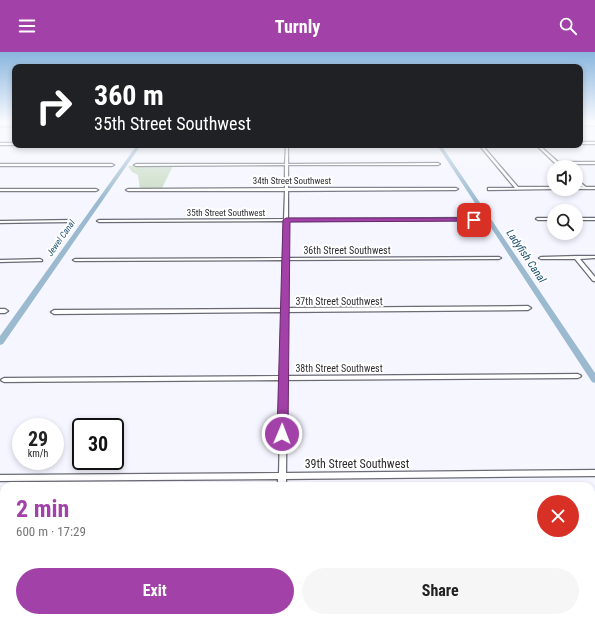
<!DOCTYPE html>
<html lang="en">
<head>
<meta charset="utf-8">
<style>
	:root { --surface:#fff; --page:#f6f6f6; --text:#222; --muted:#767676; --accent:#a241a8 }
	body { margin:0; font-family:"Roboto Condensed",sans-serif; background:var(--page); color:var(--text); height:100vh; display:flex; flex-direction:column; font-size:15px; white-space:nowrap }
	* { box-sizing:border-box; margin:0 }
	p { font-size:13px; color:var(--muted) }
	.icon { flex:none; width:22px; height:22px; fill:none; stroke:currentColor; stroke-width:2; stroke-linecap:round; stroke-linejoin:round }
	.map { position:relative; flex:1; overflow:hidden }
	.details { position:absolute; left:0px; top:430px; width:595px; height:140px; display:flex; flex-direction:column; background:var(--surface); border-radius:12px 12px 0 0; box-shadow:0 2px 6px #0003 }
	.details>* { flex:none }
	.guide { position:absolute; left:12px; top:12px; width:571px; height:84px; border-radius:8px; box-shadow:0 2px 6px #0003; background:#202124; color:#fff; overflow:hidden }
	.buttons { position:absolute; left:547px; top:108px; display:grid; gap:8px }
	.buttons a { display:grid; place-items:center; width:36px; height:36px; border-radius:50%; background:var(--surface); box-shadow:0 2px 6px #0003; font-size:20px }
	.speed { position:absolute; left:12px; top:366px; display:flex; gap:8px; font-size:20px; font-weight:700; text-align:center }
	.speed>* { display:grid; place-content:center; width:52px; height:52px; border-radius:50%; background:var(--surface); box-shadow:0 2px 6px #0003; line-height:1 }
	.speed small { font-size:10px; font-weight:400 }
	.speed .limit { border:2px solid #111; border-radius:6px; background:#fff; color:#111 }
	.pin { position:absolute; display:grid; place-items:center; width:34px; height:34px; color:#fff; margin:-17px; border-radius:8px; box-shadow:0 2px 6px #0006 }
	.me { position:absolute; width:44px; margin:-22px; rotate:1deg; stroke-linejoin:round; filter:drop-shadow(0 0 3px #0008) }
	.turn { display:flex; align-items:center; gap:14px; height:84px; padding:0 16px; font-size:18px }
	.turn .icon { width:52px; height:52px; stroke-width:2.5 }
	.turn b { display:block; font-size:28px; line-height:34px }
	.round { display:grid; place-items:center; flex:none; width:42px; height:42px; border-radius:21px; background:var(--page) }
	.overview { display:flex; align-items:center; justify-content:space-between; height:68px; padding:0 16px }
	h1 { font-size:24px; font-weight:700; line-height:30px; color:var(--accent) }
	.cta { display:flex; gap:8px; margin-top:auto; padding:8px 16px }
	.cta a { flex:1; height:46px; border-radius:24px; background:var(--accent); color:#fff; font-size:16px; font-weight:700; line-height:46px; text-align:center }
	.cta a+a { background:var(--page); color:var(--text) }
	header { display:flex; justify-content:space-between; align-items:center; height:52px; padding:0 16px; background:var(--accent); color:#fff; font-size:18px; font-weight:700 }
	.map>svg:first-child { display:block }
	.green { fill:#c8dbc3 }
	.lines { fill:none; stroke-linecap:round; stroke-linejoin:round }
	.canal { fill:#9bbad0; fill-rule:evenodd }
	.minor-casing { stroke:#6a6b75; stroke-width:2.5 }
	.minor { fill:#fff; fill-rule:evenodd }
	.route { fill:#a241a8; stroke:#692a6d }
	.labels { text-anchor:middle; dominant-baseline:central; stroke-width:4; stroke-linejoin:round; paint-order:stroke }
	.far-street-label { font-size:9px; fill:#2e2e32; stroke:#fff }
	.far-water-label { font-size:9px; font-style:italic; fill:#1d5171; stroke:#fff }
	.street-label { font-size:10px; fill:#2e2e32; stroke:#fff }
	.water-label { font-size:11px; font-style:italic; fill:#1d5171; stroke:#fff }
	.near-street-label { font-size:12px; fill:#2e2e32; stroke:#fff }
</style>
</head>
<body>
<header><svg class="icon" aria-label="menu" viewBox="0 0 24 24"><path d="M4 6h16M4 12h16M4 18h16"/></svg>Turnly<svg class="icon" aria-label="search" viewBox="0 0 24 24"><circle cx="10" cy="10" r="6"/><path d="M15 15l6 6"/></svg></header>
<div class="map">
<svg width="595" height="570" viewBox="0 0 595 570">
	<rect width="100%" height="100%" fill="#f5f6ff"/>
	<path class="green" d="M128 114H173L161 138 140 137 138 123 132 120Z"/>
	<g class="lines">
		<path class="canal" d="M580 73H595V75H580Z
			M0 74H15V76H0Z
			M137 93H141L3 292 0 293V284Z
			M437 93H441L595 321V331L592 330Z"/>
		<g class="minor-casing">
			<path id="minor" d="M580 90H595V92H580Z
				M0 91H15V93H0Z
				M286 93H288V112L438 111 440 112 438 113H288V136H456L458 137 456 138 288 139V167L474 166 476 167 474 168 288 169V206L499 205 501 206 499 207 288 208 287 256 528 254 531 256 528 258 287 260V324L578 322 580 323 581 324 580 325 578 326 287 328 286 421 595 418V424L286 427V434H278V427L0 429V423L279 421 281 328 4 330 2 329 1 328 2 327 4 326 281 324 282 260 54 262 51 260 54 258 282 257 283 208 75 209 73 208 75 207 283 206 284 169 99 170 97 169 99 168 284 167 285 139H128L126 138 128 137 285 136V113L136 114 134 113 136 112H285Z
				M479 93H482L518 135H554V137L488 138V136H515Z
				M536 93H539L558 110H595V112H560V114H558Z
				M0 112H112L114 113 112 114H0Z
				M576 127 586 135H595V137H576V135H582L576 130Z
				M0 137H96L98 138 96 139H0Z
				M537 166H554V168H538L536 167Z
				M576 166H595V168H576Z
				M71 168 73 169 72 170 0 171V169Z
				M576 204H595V206L580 207 595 225V229H593L575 207H541L539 206 541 205Z
				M40 207 42 208V209L0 210V208Z
				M0 257H5L8 259 5 261H0Z
				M274 566H284V570H274Z"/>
		</g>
		<use href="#minor" class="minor"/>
	</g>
	<linearGradient id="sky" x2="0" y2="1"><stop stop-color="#89b6de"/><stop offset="0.47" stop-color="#fafbff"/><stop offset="1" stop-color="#fafbff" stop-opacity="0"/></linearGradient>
	<rect width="595" height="150" fill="url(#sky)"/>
	<path class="route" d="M286 166H474L477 168 474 169 290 170 288 382 286 385 282 386 278 385 277 382 283 168Z"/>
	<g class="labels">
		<g class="far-street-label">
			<text x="292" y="129">34th Street Southwest</text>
			<text x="226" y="161">35th Street Southwest</text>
		</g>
		<g class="far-water-label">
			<text transform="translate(61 186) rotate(-55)">Jewel Canal</text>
		</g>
		<g class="street-label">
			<text x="347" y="198">36th Street Southwest</text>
			<text x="339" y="249">37th Street Southwest</text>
			<text x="339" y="316">38th Street Southwest</text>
		</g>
		<g class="water-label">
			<text transform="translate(526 204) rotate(56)">Ladyfish Canal</text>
		</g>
		<g class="near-street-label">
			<text x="357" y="412">39th Street Southwest</text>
		</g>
	</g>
</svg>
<div class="buttons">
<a><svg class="icon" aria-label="sound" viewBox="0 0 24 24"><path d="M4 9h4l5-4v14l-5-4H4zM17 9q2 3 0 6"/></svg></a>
<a><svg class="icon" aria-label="search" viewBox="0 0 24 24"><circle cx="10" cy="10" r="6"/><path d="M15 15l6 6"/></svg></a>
</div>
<div class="speed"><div>29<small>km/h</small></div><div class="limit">30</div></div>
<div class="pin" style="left:474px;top:168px;background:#d93025"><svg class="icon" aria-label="arrive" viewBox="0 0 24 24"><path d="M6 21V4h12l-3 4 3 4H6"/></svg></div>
<svg class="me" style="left:282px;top:382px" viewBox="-20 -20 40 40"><circle r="17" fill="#a241a8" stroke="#fff" stroke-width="3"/><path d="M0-11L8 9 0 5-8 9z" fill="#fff"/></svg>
<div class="guide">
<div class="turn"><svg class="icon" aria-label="right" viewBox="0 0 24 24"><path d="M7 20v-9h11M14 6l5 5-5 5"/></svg><div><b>360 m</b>35th Street Southwest</div></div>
</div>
<section class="details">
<div class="overview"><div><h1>2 min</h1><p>600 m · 17:29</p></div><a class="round" style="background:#d93025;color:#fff"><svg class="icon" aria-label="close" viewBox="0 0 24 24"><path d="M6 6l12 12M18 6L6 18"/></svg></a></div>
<div class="cta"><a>Exit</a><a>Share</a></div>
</section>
</div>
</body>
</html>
